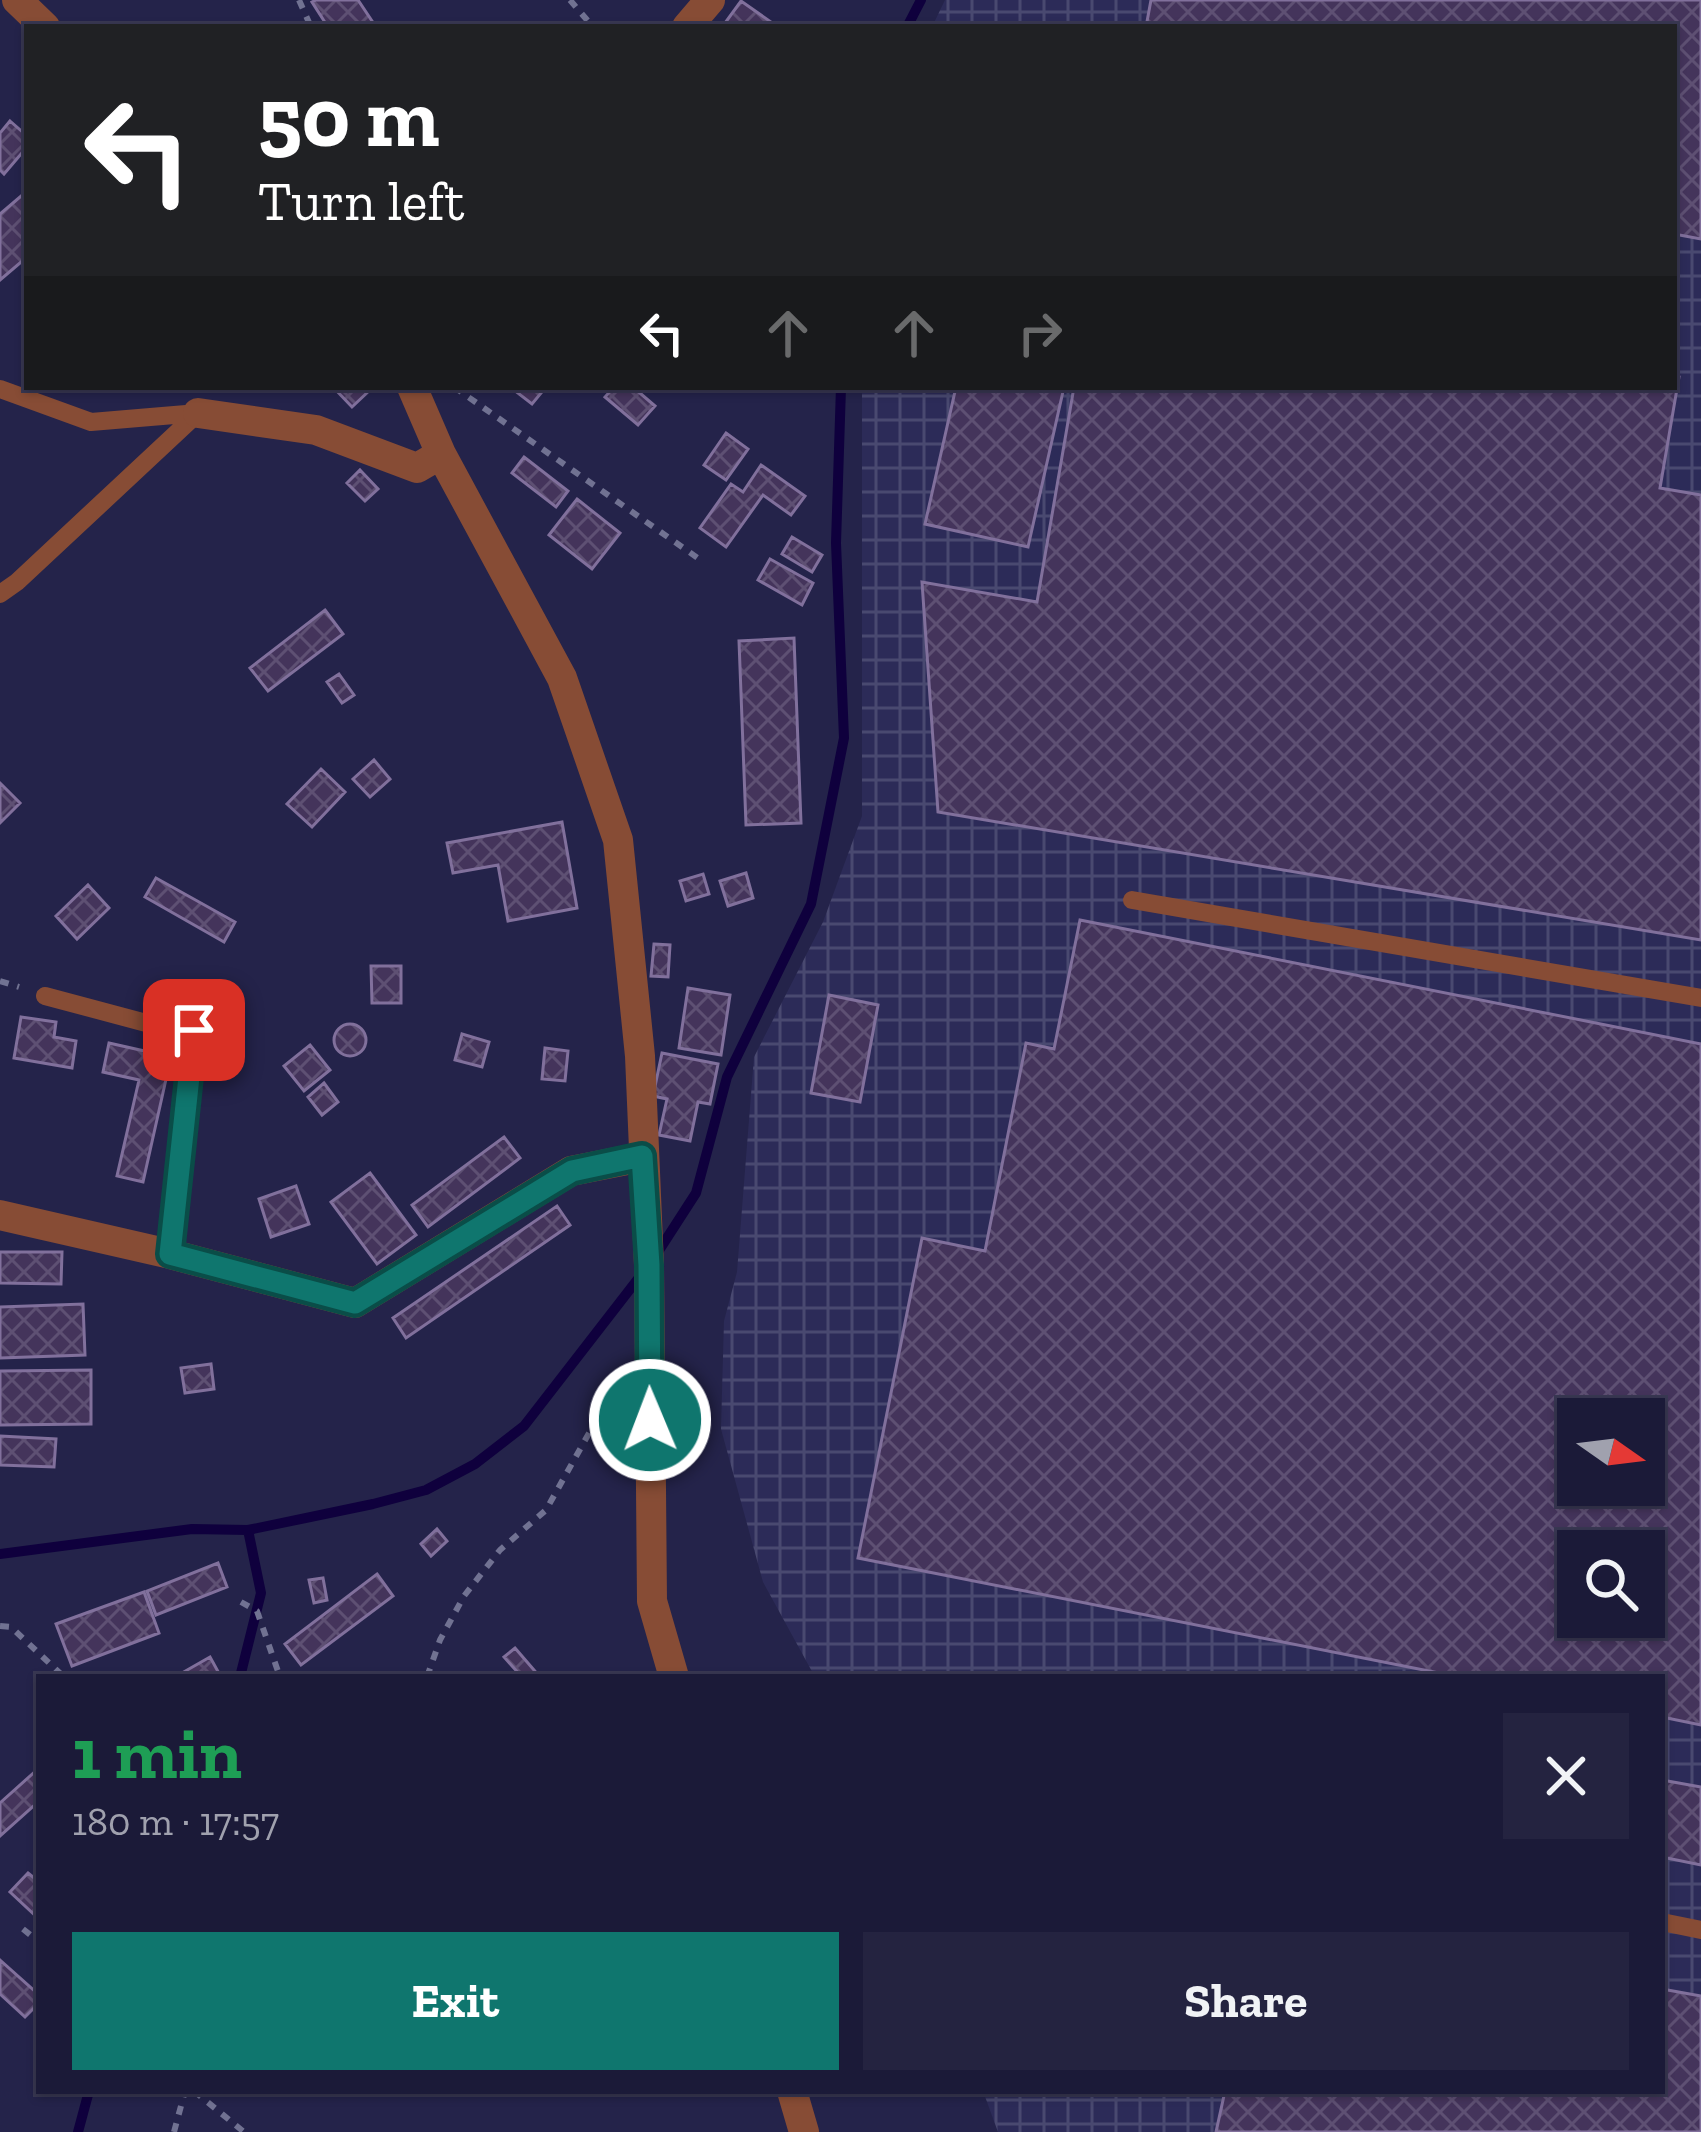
<!DOCTYPE html>
<html lang="en">
<head>
<meta charset="utf-8">
<style>
	:root { --surface:#1b1a38; --page:#242340; --text:#f1f3f6; --muted:#a0a1ae; --line:#393853; --accent:#0f766e }
	body { margin:0; font-family:"Zilla Slab",serif; background:var(--page); color:var(--text); height:100vh; display:flex; flex-direction:column; font-size:45px; white-space:nowrap }
	* { box-sizing:border-box; margin:0 }
	p { font-size:39px; color:var(--muted) }
	.icon { flex:none; width:66px; height:66px; fill:none; stroke:currentColor; stroke-width:2; stroke-linecap:round; stroke-linejoin:round }
	.map { position:relative; flex:1; overflow:hidden }
	.details { position:absolute; left:36px; top:1674px; width:1629px; height:420px; display:flex; flex-direction:column; background:var(--surface); border-radius:0px; box-shadow:0 3px 9px #0004,0 0 0 3px var(--line) }
	.details>* { flex:none }
	.banner { position:absolute; left:24px; top:24px; width:1653px; height:366px; border-radius:0px; box-shadow:0 3px 9px #0004,0 0 0 3px var(--line); background:#202124; color:#fff; overflow:hidden }
	.needle { width:78px; rotate:104deg }
	.tools { position:absolute; left:1557px; top:1398px; display:grid; gap:24px }
	.tools a { display:grid; place-items:center; width:108px; height:108px; border-radius:0px; background:var(--surface); box-shadow:0 3px 9px #0004,0 0 0 3px var(--line); font-size:60px }
	.pin { position:absolute; display:grid; place-items:center; width:102px; height:102px; color:#fff; margin:-51px; border-radius:24px; box-shadow:0 6px 18px #0006 }
	.me { position:absolute; width:132px; margin:-66px; rotate:359deg; stroke-linejoin:round; filter:drop-shadow(0 0 9px #0008) }
	.turn { display:flex; align-items:center; gap:42px; height:252px; padding:0 36px; font-size:54px }
	.turn .icon { width:156px; height:156px; stroke-width:2.5 }
	.turn b { display:block; font-size:84px; line-height:102px }
	.lanes { display:flex; align-items:center; height:114px; padding:0 36px; background:#0003; justify-content:center; gap:60px; direction:ltr }
	.lanes .off { opacity:.35 }
	.round { display:grid; place-items:center; flex:none; width:126px; height:126px; border-radius:0px; background:var(--page) }
	.overview { display:flex; align-items:center; justify-content:space-between; height:204px; padding:0 36px }
	h1 { font-size:72px; font-weight:700; line-height:90px; color:#1e9e55 }
	.button { display:flex; gap:24px; margin-top:auto; padding:24px 36px }
	.button a { flex:1; height:138px; border-radius:0px; background:var(--accent); color:#fff; font-size:48px; font-weight:700; line-height:138px; text-align:center }
	.button a+a { background:var(--page); color:var(--text) }
	.map>svg:first-child { display:block }
	.industrial { fill:url(#industrial-grid); fill-rule:evenodd }
	.lines { fill:none; stroke-linecap:round; stroke-linejoin:round }
	.stream { stroke:#0f003d; stroke-width:10 }
	.building { fill:url(#building-cross-hatch); stroke:#81709c; stroke-width:3; fill-rule:evenodd }
	.path { stroke:#717292; stroke-width:6; stroke-dasharray:9 9; stroke-linecap:butt }
	.service { stroke:#874c35; stroke-width:18 }
	.minor { stroke:#874c35; stroke-width:30 }
	.route-casing { stroke:#0a4d48; stroke-width:30 }
	.route { stroke:#0f766e; stroke-width:21 }
</style>
</head>
<body>
<div class="map">
<svg width="1701" height="2132" viewBox="0 0 1701 2132">
	<defs>
		<pattern id="industrial-grid" width="8" height="8" patternUnits="userSpaceOnUse" patternTransform="scale(3)"><rect width="8" height="8" fill="#2c2b58"/><path d="M0 4h8M4 0v8" fill="none" stroke="#494970"/></pattern>
		<pattern id="building-cross-hatch" width="8" height="8" patternUnits="userSpaceOnUse" patternTransform="scale(3)"><rect width="8" height="8" fill="#44345b"/><path d="M0 0l8 8M0 8l8-8" fill="none" stroke="#5e5073"/></pattern>
	</defs>
	<rect width="100%" height="100%" fill="#24234a"/>
	<path class="industrial" d="M945 0H1701V2132H998L983 2091H1662V1677H815L763 1582 721 1429 724 1321 737 1272 754 1057 823 922 862 816V387H1674V27H932ZM1578 1419H1644V1485H1578ZM1578 1551H1644V1617H1578Z"/>
	<g class="lines">
		<path class="stream" d="M907 27 921 0
			M656 1255 696 1193 727 1077 811 904 844 738 836 543 841 387
			M0 1554 192 1529 248 1530 373 1504 426 1490 475 1464 524 1426 641 1275
			M240 1677 261 1593 248 1530
			M78 2132 89 2091"/>
	</g>
	<path class="building" d="M316 0H358L376 27H328L312 2Z
		M1151 0H1701V239L1674 234V27H1146Z
		M741 1 778 27H730L725 23Z
		M10 121 27 136V147L4 174 0 170V133Z
		M27 191V257L0 280V214Z
		M1674 376 1679 377 1660 488 1701 495V940L938 812 922 582 1037 602 1074 387H1674Z
		M333 387H369L371 389 352 407Z
		M510 387H546L532 404Z
		M614 387H633L655 406 638 425 605 397Z
		M956 387H1064L1028 547 925 524Z
		M726 433 748 449 726 480 704 465Z
		M524 457 568 491 556 507 512 473Z
		M761 465 805 496 791 515 763 495 726 547 700 528 731 484 743 492Z
		M360 470 378 489 365 501 347 483Z
		M577 499 620 533 592 569 549 535Z
		M792 537 822 555 812 572 782 554Z
		M770 559 813 583 802 605 758 580Z
		M325 610 343 634 268 691 250 668Z
		M794 638 801 823 746 825 739 641Z
		M339 674 354 695 342 703 327 682Z
		M374 760 390 779 370 797 353 779Z
		M321 769 345 792 312 827 287 804Z
		M0 783 20 803 0 823Z
		M562 822 577 908 508 921 498 865 453 873 447 843Z
		M746 873 753 898 728 906 720 881Z
		M703 874 709 894 686 901 680 881Z
		M156 878 235 922 224 942 145 897Z
		M88 885 109 908 77 939 56 916Z
		M1080 920 1701 1044V1725L1662 1717V1677H1459L858 1558 922 1238 985 1251 1026 1043 1054 1049ZM1578 1419H1644V1485H1578ZM1578 1551H1644V1617H1578Z
		M654 944 670 945 668 977 651 976Z
		M371 966H401V1003H372Z
		M688 988 730 995 721 1055 679 1048Z
		M829 995 878 1005 860 1102 811 1093Z
		M21 1017 56 1022 54 1037 76 1041 72 1068 14 1058Z
		M334 1040a16 16 0 1 1 32 0a16 16 0 1 1-32 0Z
		M462 1034 489 1042 482 1067 455 1060Z
		M109 1043 171 1057 143 1182 117 1176 139 1080 103 1072Z
		M310 1045 330 1070 304 1091 284 1066Z
		M545 1048 568 1051 565 1081 542 1079Z
		M662 1053 718 1064 710 1104 698 1102 690 1141 659 1135 667 1099 653 1096Z
		M324 1083 338 1102 322 1115 308 1097Z
		M504 1137 520 1158 428 1227 412 1205Z
		M370 1173 416 1235 377 1264 331 1202Z
		M296 1186 309 1224 271 1237 259 1199Z
		M557 1206 570 1225 406 1338 393 1318Z
		M0 1252H62L61 1284 0 1283Z
		M83 1304 85 1355 0 1358V1307Z
		M211 1364 214 1389 185 1393 181 1368Z
		M91 1370V1424L0 1425V1371Z
		M0 1436 56 1439 54 1467 0 1465Z
		M437 1529 447 1541 431 1556 421 1544Z
		M218 1563 227 1587 156 1615 147 1591Z
		M377 1574 393 1596 301 1665 285 1644Z
		M323 1578 327 1600 314 1603 309 1580Z
		M144 1592 159 1633 72 1666 56 1624Z
		M515 1648 540 1677H522L504 1657Z
		M210 1657 221 1677H175Z
		M39 1768V1801L0 1836V1803Z
		M1662 1780 1701 1787V1865L1662 1857Z
		M28 1873 39 1882V1919L10 1892Z
		M0 1960 39 1995V2003L25 2017 0 1994Z
		M1662 1989 1701 1996V2132H1216L1225 2091H1662Z"/>
	<g class="lines">
		<path class="path" d="M299 0 311 27
			M570 0 593 27
			M454 387 702 561
			M0 981 19 987
			M241 1602 257 1611 280 1677
			M0 1626 11 1627 64 1677
			M427 1677 440 1640 464 1596 500 1550 546 1510 607 1401 616 1395
			M23 1929 39 1942
			M194 2091 244 2132
			M174 2132 185 2091"/>
		<path class="service" d="M0 389 91 422 198 413
			M0 594 17 582 198 413
			M1132 900 1701 998
			M45 996 165 1028 194 1030 170 1254
			M1662 1922 1701 1930"/>
		<path class="minor" d="M17 0 45 27
			M687 27 710 0
			M412 387 441 454 562 678 618 840 640 1056 649 1265 652 1601 674 1677
			M198 413 316 430 417 468 441 454
			M0 1215 170 1254 355 1303 571 1171 642 1157
			M792 2091 804 2132"/>
	</g>
	<g class="lines">
		<g class="route-casing">
			<path id="route" d="M194 1030 170 1254 355 1303 572 1171 642 1156 649 1265 650 1420"/>
		</g>
		<use href="#route" class="route"/>
	</g>
</svg>
<div class="tools">
<a><svg class="needle" viewBox="-14 -14 28 28"><path d="M0-13l5 13h-10z" fill="#e53935"/><path d="M0 13l5-13h-10z" fill="#a0a1ae"/></svg></a>
<a><svg class="icon" aria-label="search" viewBox="0 0 24 24"><circle cx="10" cy="10" r="6"/><path d="M15 15l6 6"/></svg></a>
</div>
<div class="pin" style="left:194px;top:1030px;background:#d93025"><svg class="icon" aria-label="arrive" viewBox="0 0 24 24"><path d="M6 21V4h12l-3 4 3 4H6"/></svg></div>
<svg class="me" style="left:650px;top:1420px" viewBox="-20 -20 40 40"><circle r="17" fill="#0f766e" stroke="#fff" stroke-width="3"/><path d="M0-11L8 9 0 5-8 9z" fill="#fff"/></svg>
<div class="banner">
<div class="turn"><svg class="icon" aria-label="left" viewBox="0 0 24 24"><path d="M17 20v-9H6M10 6l-5 5 5 5"/></svg><div><b>50 m</b>Turn left</div></div>
<div class="lanes"><svg class="icon" aria-label="left" viewBox="0 0 24 24"><path d="M17 20v-9H6M10 6l-5 5 5 5"/></svg><svg class="icon off" aria-label="ahead" viewBox="0 0 24 24"><path d="M12 20V5M6 11l6-6 6 6"/></svg><svg class="icon off" aria-label="ahead" viewBox="0 0 24 24"><path d="M12 20V5M6 11l6-6 6 6"/></svg><svg class="icon off" aria-label="right" viewBox="0 0 24 24"><path d="M7 20v-9h11M14 6l5 5-5 5"/></svg></div>
</div>
<section class="details">
<div class="overview"><div><h1>1 min</h1><p>180 m · 17:57</p></div><a class="round"><svg class="icon" aria-label="close" viewBox="0 0 24 24"><path d="M6 6l12 12M18 6L6 18"/></svg></a></div>
<div class="button"><a>Exit</a><a>Share</a></div>
</section>
</div>
</body>
</html>
